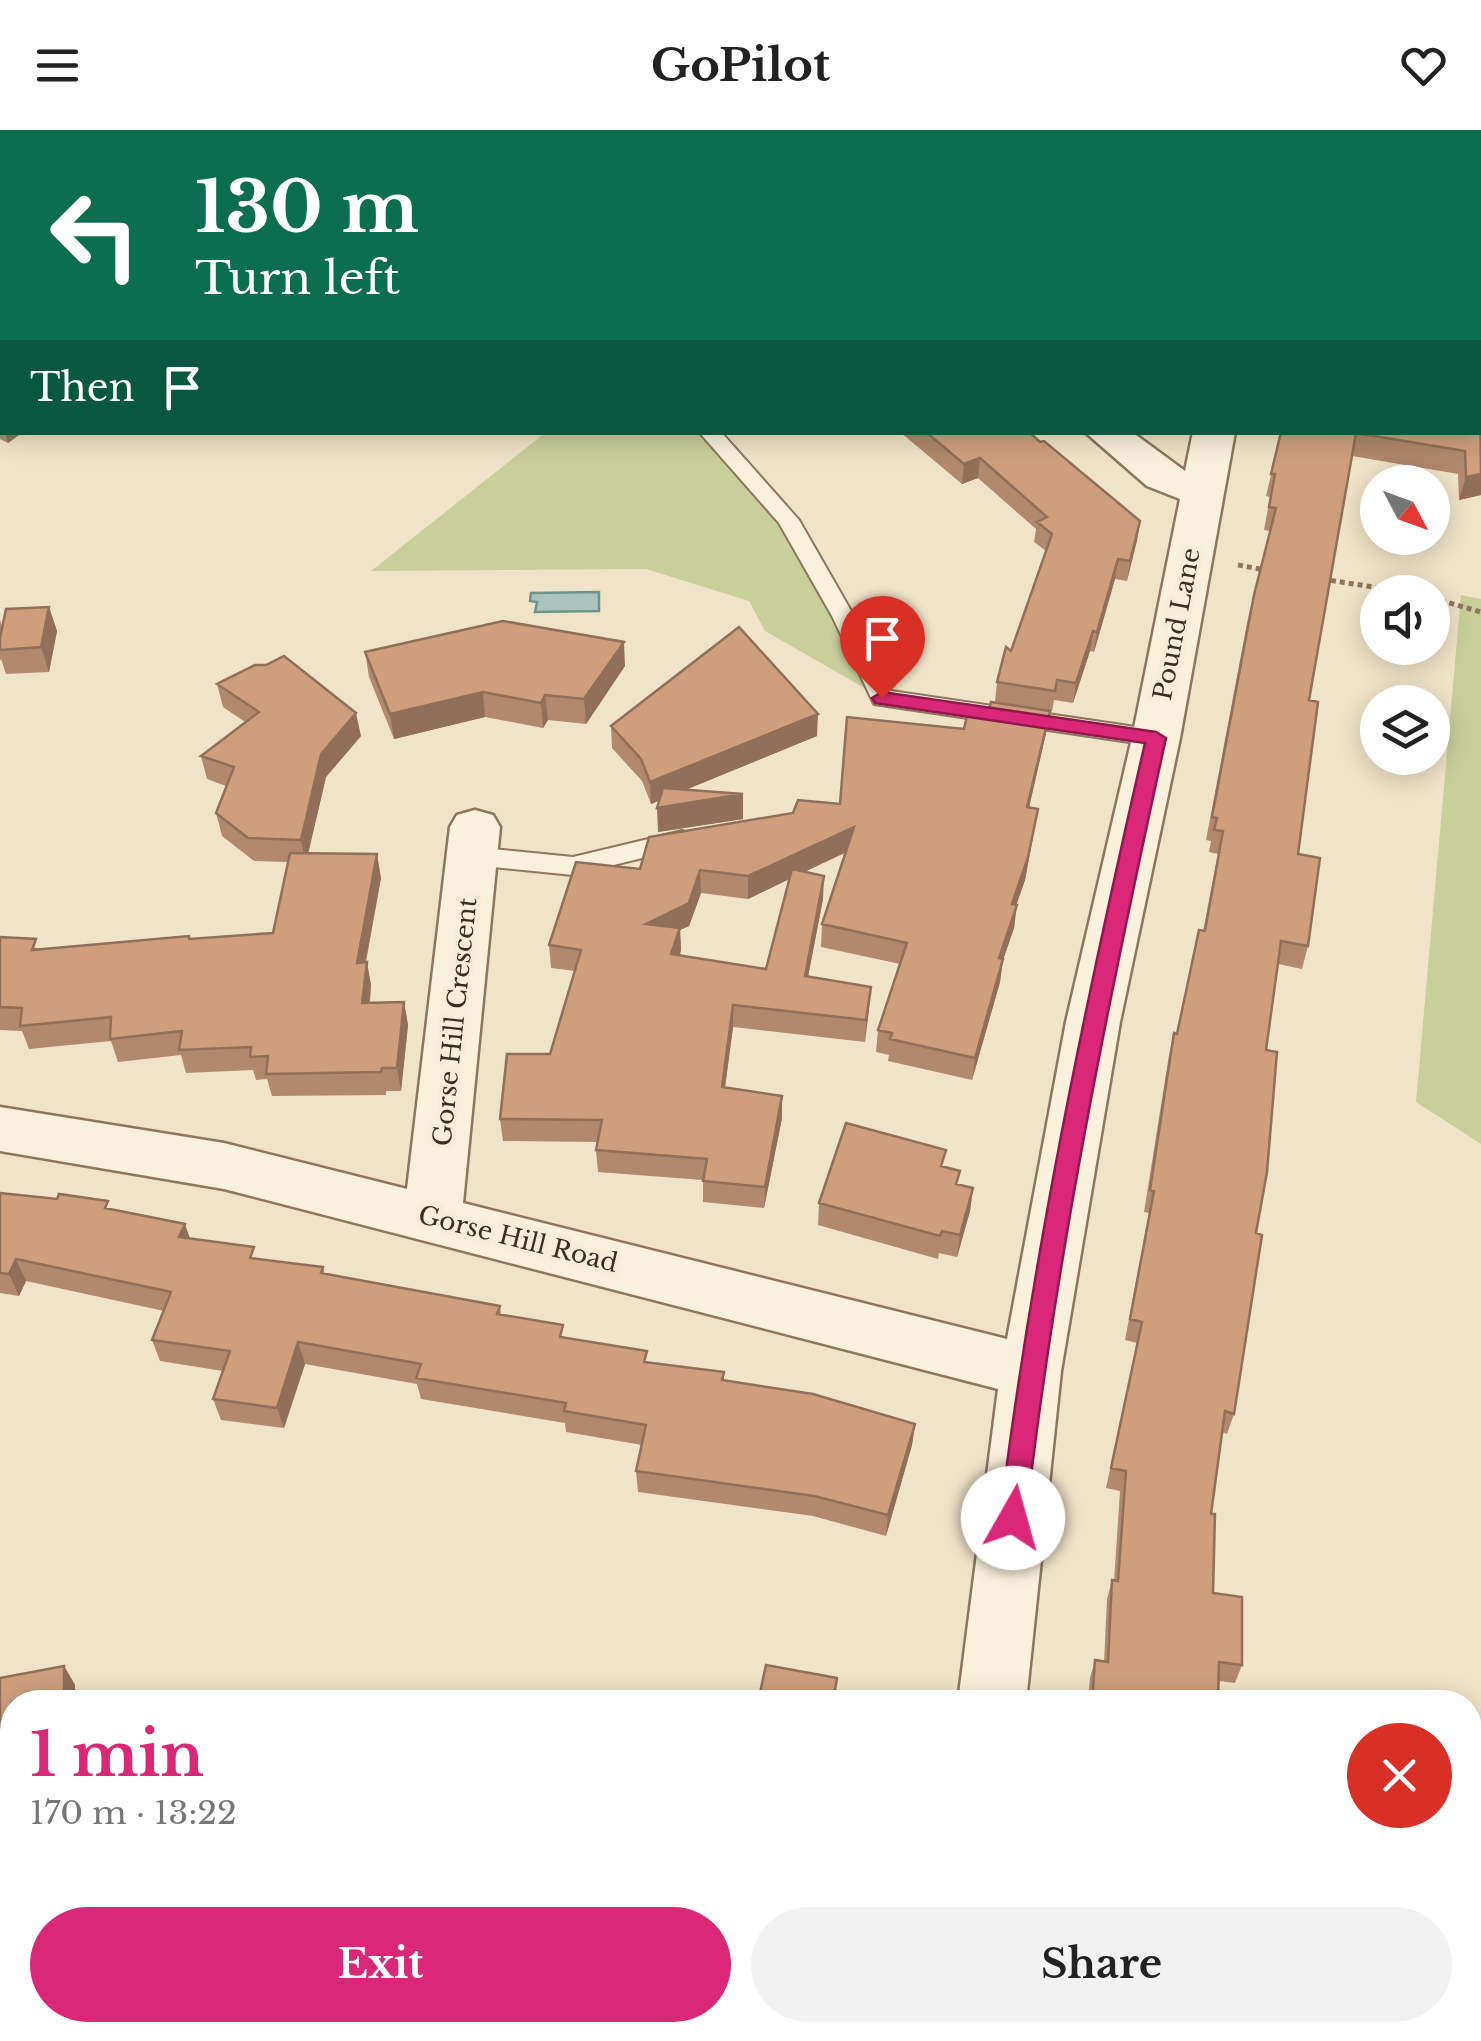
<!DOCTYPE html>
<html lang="en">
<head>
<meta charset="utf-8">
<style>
	:root { --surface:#fff; --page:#f2f2f2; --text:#222; --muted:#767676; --accent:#db2777 }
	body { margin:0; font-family:"Libre Baskerville",serif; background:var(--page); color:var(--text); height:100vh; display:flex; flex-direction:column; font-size:38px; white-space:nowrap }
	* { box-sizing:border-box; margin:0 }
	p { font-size:32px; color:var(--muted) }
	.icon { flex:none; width:55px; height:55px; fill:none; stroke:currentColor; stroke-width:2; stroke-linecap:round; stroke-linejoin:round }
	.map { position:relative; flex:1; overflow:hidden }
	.sheet { position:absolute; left:0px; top:1560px; width:1482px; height:352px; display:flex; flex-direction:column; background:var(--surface); border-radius:40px 40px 0 0; box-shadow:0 5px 25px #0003 }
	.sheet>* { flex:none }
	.top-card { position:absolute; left:0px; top:0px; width:1482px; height:305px; box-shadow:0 5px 25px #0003; background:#0b6e4f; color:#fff; overflow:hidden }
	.needle { width:65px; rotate:131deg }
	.buttons { position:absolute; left:1360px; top:335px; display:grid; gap:20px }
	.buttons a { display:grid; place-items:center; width:90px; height:90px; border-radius:50%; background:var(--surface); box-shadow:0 5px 25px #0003; font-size:50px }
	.pin { position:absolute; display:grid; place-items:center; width:85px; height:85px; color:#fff; margin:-102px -42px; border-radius:50% 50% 50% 0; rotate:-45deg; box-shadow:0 0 10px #0007 }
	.pin .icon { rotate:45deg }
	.me { position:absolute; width:110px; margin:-55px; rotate:7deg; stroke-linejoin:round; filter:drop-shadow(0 0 8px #0008) }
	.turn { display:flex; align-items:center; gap:35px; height:210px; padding:0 30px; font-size:45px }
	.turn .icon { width:130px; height:130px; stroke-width:2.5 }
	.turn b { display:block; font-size:70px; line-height:85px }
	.then { display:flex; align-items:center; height:95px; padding:0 30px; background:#0003; gap:20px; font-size:38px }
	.round { display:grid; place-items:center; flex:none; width:105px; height:105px; border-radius:52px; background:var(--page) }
	.summary { display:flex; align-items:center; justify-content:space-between; height:170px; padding:0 30px }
	h1 { font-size:60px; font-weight:700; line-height:75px; color:var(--accent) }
	.cta { display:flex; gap:20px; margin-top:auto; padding:20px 30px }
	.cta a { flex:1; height:115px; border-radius:60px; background:var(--accent); color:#fff; font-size:40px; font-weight:700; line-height:115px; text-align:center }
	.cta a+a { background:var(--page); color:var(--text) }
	header { display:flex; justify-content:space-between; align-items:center; height:130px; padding:0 30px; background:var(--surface); font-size:45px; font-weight:700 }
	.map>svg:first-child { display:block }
	.green { fill:#c9cf9b }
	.water { fill:#a9c4bc; stroke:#6f938a; stroke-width:2.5 }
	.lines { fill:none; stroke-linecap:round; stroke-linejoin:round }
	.lane-casing { stroke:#8d765c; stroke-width:4 }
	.street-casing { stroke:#8d765c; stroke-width:5 }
	.path { stroke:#8d765c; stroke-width:5; stroke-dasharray:5 4; stroke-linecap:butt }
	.lane { fill:#faf1dc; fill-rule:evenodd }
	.street { fill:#faf1dc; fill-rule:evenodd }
	.wall { fill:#b2896c; fill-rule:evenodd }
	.shaded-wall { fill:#916f58 }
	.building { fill:#cf9f7d; stroke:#916f58; stroke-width:2.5 }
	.route { fill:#db2777; stroke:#8e194d; stroke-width:2.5 }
	.labels { text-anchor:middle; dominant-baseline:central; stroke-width:10; stroke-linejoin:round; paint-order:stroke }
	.street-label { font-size:25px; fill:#3d2e20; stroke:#f7eed8 }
</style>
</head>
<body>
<header><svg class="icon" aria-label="menu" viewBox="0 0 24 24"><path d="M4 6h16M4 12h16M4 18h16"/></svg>GoPilot<svg class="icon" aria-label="heart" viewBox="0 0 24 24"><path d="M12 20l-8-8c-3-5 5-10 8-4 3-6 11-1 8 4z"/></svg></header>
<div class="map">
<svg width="1481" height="1911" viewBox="0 0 1481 1911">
	<rect width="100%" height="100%" fill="#f0e4c8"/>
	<path class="green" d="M545 303H709L788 390 882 568 765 501 749 471 646 439 371 441Z
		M1461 465 1481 469V1014L1416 972Z"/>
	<path class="water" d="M599 462V481L535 482 537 472 530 471 531 463Z"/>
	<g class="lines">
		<g class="lane-casing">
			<path id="lane" d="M699 302H721L799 390 854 486 891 561 1156 600 1168 608 1164 614 1156 616 874 574 832 486 779 393Z
				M682 701 691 704 694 710 691 716 573 745 473 735 464 732 460 726 464 720 473 717 573 727Z
				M31 1900H69L70 1911H32Z"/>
		</g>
		<g class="street-casing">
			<path id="street" d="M103 0H145L147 2H105Z
				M703 0H740L742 2H705Z
				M1262 0H1310L1312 2H1264Z
				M1085 302H1132L1185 341 1193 302H1235L1180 608 1120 892 1061 1241 1026 1572H958L998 1259 224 1059 0 1021V977L224 1013 407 1059 450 697 457 685 475 680 493 685 500 697 463 1073 1007 1209 1066 892 1132 608 1180 369 1147 356Z
				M800 1900H898L902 1911H796Z
				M917 1900H991L989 1911H915Z"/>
		</g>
		<path class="path" d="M1238 435 1265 440
			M1322 449 1405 462
			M1432 468 1481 482"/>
		<use href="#lane" class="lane"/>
		<use href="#street" class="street"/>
	</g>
	<path class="wall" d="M223 0H423L420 2H226Z
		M519 0H659L662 2H519Z
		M780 0H885L888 2H783Z
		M1481 14V165L1480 164Z
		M0 108H2V302H23L8 313 0 309Z
		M900 302H1029L1140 391 1127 451 1115 449 1094 522 1090 521 1073 573 1054 570 1052 581H1050L1046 603 1029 677 1038 679 1025 750 1016 775 1014 798 1003 829 1000 852 972 950 888 931 889 925 876 922 878 900 900 834 821 817 822 794 845 723 804 742 823 769 808 846 869 879 865 912 733 897 725 958 782 988 764 1078 703 1072V1050L598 1042 596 1020 598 1012 503 1011 500 989 550 924 575 841 551 838 549 815 640 739 793 683 840 674 964 599 987 589 995 572 997 552 1011 521 1046 421 1034 412 1036 399 978 348 962 354ZM789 749 766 839 680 825 681 820 680 800 689 796 701 763 748 769Z
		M1281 302H1480L1481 365 1459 370 1458 344 1352 326 1309 570 1298 724 1308 816 1302 839 1278 834 1266 920 1256 1103 1234 1284 1227 1304 1222 1302 1211 1384 1213 1463 1242 1535 1235 1553 1219 1551 1218 1572H1088L1090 1548 1095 1530 1104 1532 1107 1469 1112 1450 1114 1451 1120 1361 1106 1358 1137 1213 1125 1210 1149 1083 1144 1082 1169 925 1174 903 1177 904 1203 801 1218 724 1209 722 1211 711 1206 710 1248 488 1270 401 1264 400 1270 367 1266 366Z
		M49 477 57 501 49 542 6 544 1 529 0 531V489L2 497Z
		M365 522 625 536 586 594 548 590 543 598 485 587 394 609 369 547Z
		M217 554 361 606 326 647 308 723 381 748 366 832 371 855 370 873 404 872 408 895 401 961H386V965L272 966 267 949 256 950 253 940 186 943 181 925 118 932 111 911 29 919 22 901 0 900V807L40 819 189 806 190 809 273 803 288 732 254 731 222 706 216 683 226 656 207 649 201 626 245 592 223 577Z
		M611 596 817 606 685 660 743 664V689L658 702 660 670 651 674 642 651 612 618Z
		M958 1055 973 1058 970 1081 957 1127 939 1123 938 1129 818 1095 819 1073Z
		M0 1063 112 1079 190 1108 257 1129 323 1137 325 1144 500 1176 501 1185 565 1207 648 1232 724 1242V1250L915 1294 912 1315 886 1406 813 1386 638 1362 636 1341 642 1315 566 1302 565 1293 421 1269 417 1254 305 1234 284 1298 221 1290 213 1269 223 1241 160 1231 152 1210 164 1181 26 1151 19 1166 0 1163Z
		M64 1536 75 1555 12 1572V1697L0 1699V1548Z
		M1078 1900H1238V1904L1234 1911H1056L1058 1906 1078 1909Z"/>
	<path class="shaded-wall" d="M372 0H423L420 2H368Z
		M2 40V56L0 58V41Z
		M5 302H23L8 313Z
		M980 328 978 348 962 354 964 334Z
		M1481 344V365L1459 370 1466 347Z
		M1140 391 1137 411 1127 451 1130 431Z
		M1118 429 1115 449 1094 522 1097 502Z
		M49 477 57 501 49 542 41 517Z
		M1093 501 1090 521 1073 573 1076 553Z
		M624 512 625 536 586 594 584 569Z
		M483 562 485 587 394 609 390 584Z
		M545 565 548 590 543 598 541 573Z
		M1050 581 1046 603 1024 700 1027 677Z
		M356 583 361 606 326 647 306 733 301 710 321 624Z
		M818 584 817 606 651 674 650 652Z
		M743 664V689L658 702 657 678Z
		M1038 679 1025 750 1009 796 1012 774Z
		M854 697 852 719 748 769V746Z
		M377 724 381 748 361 856 357 833Z
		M700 740 701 763 689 796 680 800 681 820 672 846 646 794Z
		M824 746 823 769 804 868 805 846Z
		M1017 775 1014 798 996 851 999 828Z
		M1003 829 1000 852 972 950 975 928Z
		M367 832 371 855 367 896 362 873Z
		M871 857 869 879 865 912 866 890Z
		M404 872 408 895 401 961 397 938Z
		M733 875V897L722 979V957Z
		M782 966V988L764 1078 765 1057Z
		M973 1058 970 1081 957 1127 960 1105Z
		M185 1094 193 1117 179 1107Z
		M16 1129 26 1151 19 1166 9 1144Z
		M298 1212 305 1234 284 1298 277 1278Z
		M915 1294 912 1315 886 1406 888 1385Z
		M64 1536 75 1555V1572H64Z
		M353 1900H392L359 1907 360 1911H354Z"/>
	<path class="building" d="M247 0H372L368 2H249Z
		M534 0H659L662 2H536Z
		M804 0H885L888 2H807Z
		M1097 0H1171L1172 2H1098Z
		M0 1 4 2 2 40 0 41Z
		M1480 35H1481V138H1480Z
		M0 108H2V277L0 279Z
		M1480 271 1481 344 1466 347 1465 321 1356 303 1309 570 1318 572 1298 724 1320 728 1308 816 1281 811 1266 920 1277 922 1267 1042 1256 1103 1262 1105 1234 1284 1225 1281 1211 1384H1215L1213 1463 1242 1467V1535L1219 1532 1218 1572H1092L1095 1530 1108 1532 1112 1450 1118 1451 1126 1341 1111 1338 1142 1192 1130 1189 1154 1061 1150 1060 1174 903 1177 904 1199 800 1205 801 1223 701 1214 700 1217 688 1212 687 1254 465 1276 378 1269 377 1275 344H1271L1281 302H1480Z
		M926 302H1029L1040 312 1044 311 1140 391 1130 431 1118 429 1097 502 1093 501 1076 553 1057 550 1055 561 997 552 1006 517 1011 521 1052 404 1037 392 1047 387 980 328 964 334Z
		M49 477 41 517 0 520V508L6 479Z
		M503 491 624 512 584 569 545 565 541 573 483 562 390 584 365 522Z
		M739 497 818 584 650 652 641 629 611 596Z
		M284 526 356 583 321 624 301 710 248 708 216 683 234 637 201 626 259 582 217 554 255 535H266Z
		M991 572 1050 581 1027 677 1038 679 1028 727 1012 774 1017 775 999 828 1003 829 975 928 890 909 892 903 878 900 907 813 822 794 854 697 748 746 700 740 689 773 646 794 680 798 671 824 766 839 792 739 824 746 805 846 871 857 866 890 733 875 722 957 782 966 765 1057 703 1051 707 1029 596 1020 602 990 500 989 507 924H550L581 820 549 815 576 732 640 739 649 707 793 683 798 670 840 674 847 587 964 599 967 586 987 589Z
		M663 658 743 664 657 678Z
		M290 723 377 724 357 833 367 832 362 873 404 872 397 938H382L381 942 266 944 268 926 250 927 251 917 179 920 182 901 110 909 111 887 20 896 22 878 0 877V807L36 809 32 820 189 806V809L273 803Z
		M846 993 946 1020 941 1036 960 1041 956 1054 973 1058 960 1105 942 1101 940 1106 819 1073Z
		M0 1063 57 1069 59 1064 108 1071 105 1078 185 1094 179 1107 254 1117 250 1128 323 1137 321 1143 500 1176 497 1184 563 1195 560 1207 647 1221 644 1232 724 1242 722 1250 813 1264 915 1294 888 1385 814 1366 636 1341 646 1295 564 1281 566 1273 416 1248 421 1234 298 1212 277 1278 213 1269 230 1221 152 1210 171 1162 16 1129 9 1144 0 1143Z
		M766 1535 837 1548 833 1572H758Z
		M64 1536V1572H12V1677L0 1679V1548Z
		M94 1900H353L354 1911H94Z
		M1083 1900H1201L1200 1911H1058V1906L1082 1910Z
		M1211 1900H1238V1904Z"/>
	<path class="route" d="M882 562 1156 602 1166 608C1109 867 1056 1125 1026 1388L1023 1397 1013 1400 1004 1397 1000 1388C1032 1127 1086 870 1145 613L875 573 872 568Z"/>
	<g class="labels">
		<g class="street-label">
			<text transform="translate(1177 494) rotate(-79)">Pound Lane</text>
			<text transform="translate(455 892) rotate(-84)">Gorse Hill Crescent</text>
			<text transform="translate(518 1109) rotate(14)">Gorse Hill Road</text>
		</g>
	</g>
</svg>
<div class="buttons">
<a><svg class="needle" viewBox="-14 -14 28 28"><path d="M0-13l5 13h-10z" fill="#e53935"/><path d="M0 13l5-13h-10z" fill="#767676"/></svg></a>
<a><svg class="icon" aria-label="sound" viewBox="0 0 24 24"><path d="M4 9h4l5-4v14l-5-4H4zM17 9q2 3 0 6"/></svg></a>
<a><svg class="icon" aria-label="layers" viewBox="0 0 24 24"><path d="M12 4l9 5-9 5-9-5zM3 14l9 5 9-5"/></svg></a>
</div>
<div class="pin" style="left:882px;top:568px;background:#d93025"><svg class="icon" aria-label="arrive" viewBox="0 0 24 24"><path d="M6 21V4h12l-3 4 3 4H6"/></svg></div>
<svg class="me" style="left:1013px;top:1388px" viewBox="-20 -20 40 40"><circle r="19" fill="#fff"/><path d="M0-13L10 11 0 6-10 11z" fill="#db2777"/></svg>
<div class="top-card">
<div class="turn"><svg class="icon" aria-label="left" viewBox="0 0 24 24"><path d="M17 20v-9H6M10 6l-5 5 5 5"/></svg><div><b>130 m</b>Turn left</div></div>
<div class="then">Then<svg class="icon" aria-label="arrive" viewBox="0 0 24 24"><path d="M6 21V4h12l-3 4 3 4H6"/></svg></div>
</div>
<section class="sheet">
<div class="summary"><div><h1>1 min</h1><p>170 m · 13:22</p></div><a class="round" style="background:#d93025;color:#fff"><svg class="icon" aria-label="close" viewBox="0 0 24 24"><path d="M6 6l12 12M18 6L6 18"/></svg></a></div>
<div class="cta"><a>Exit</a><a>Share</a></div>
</section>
</div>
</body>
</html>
